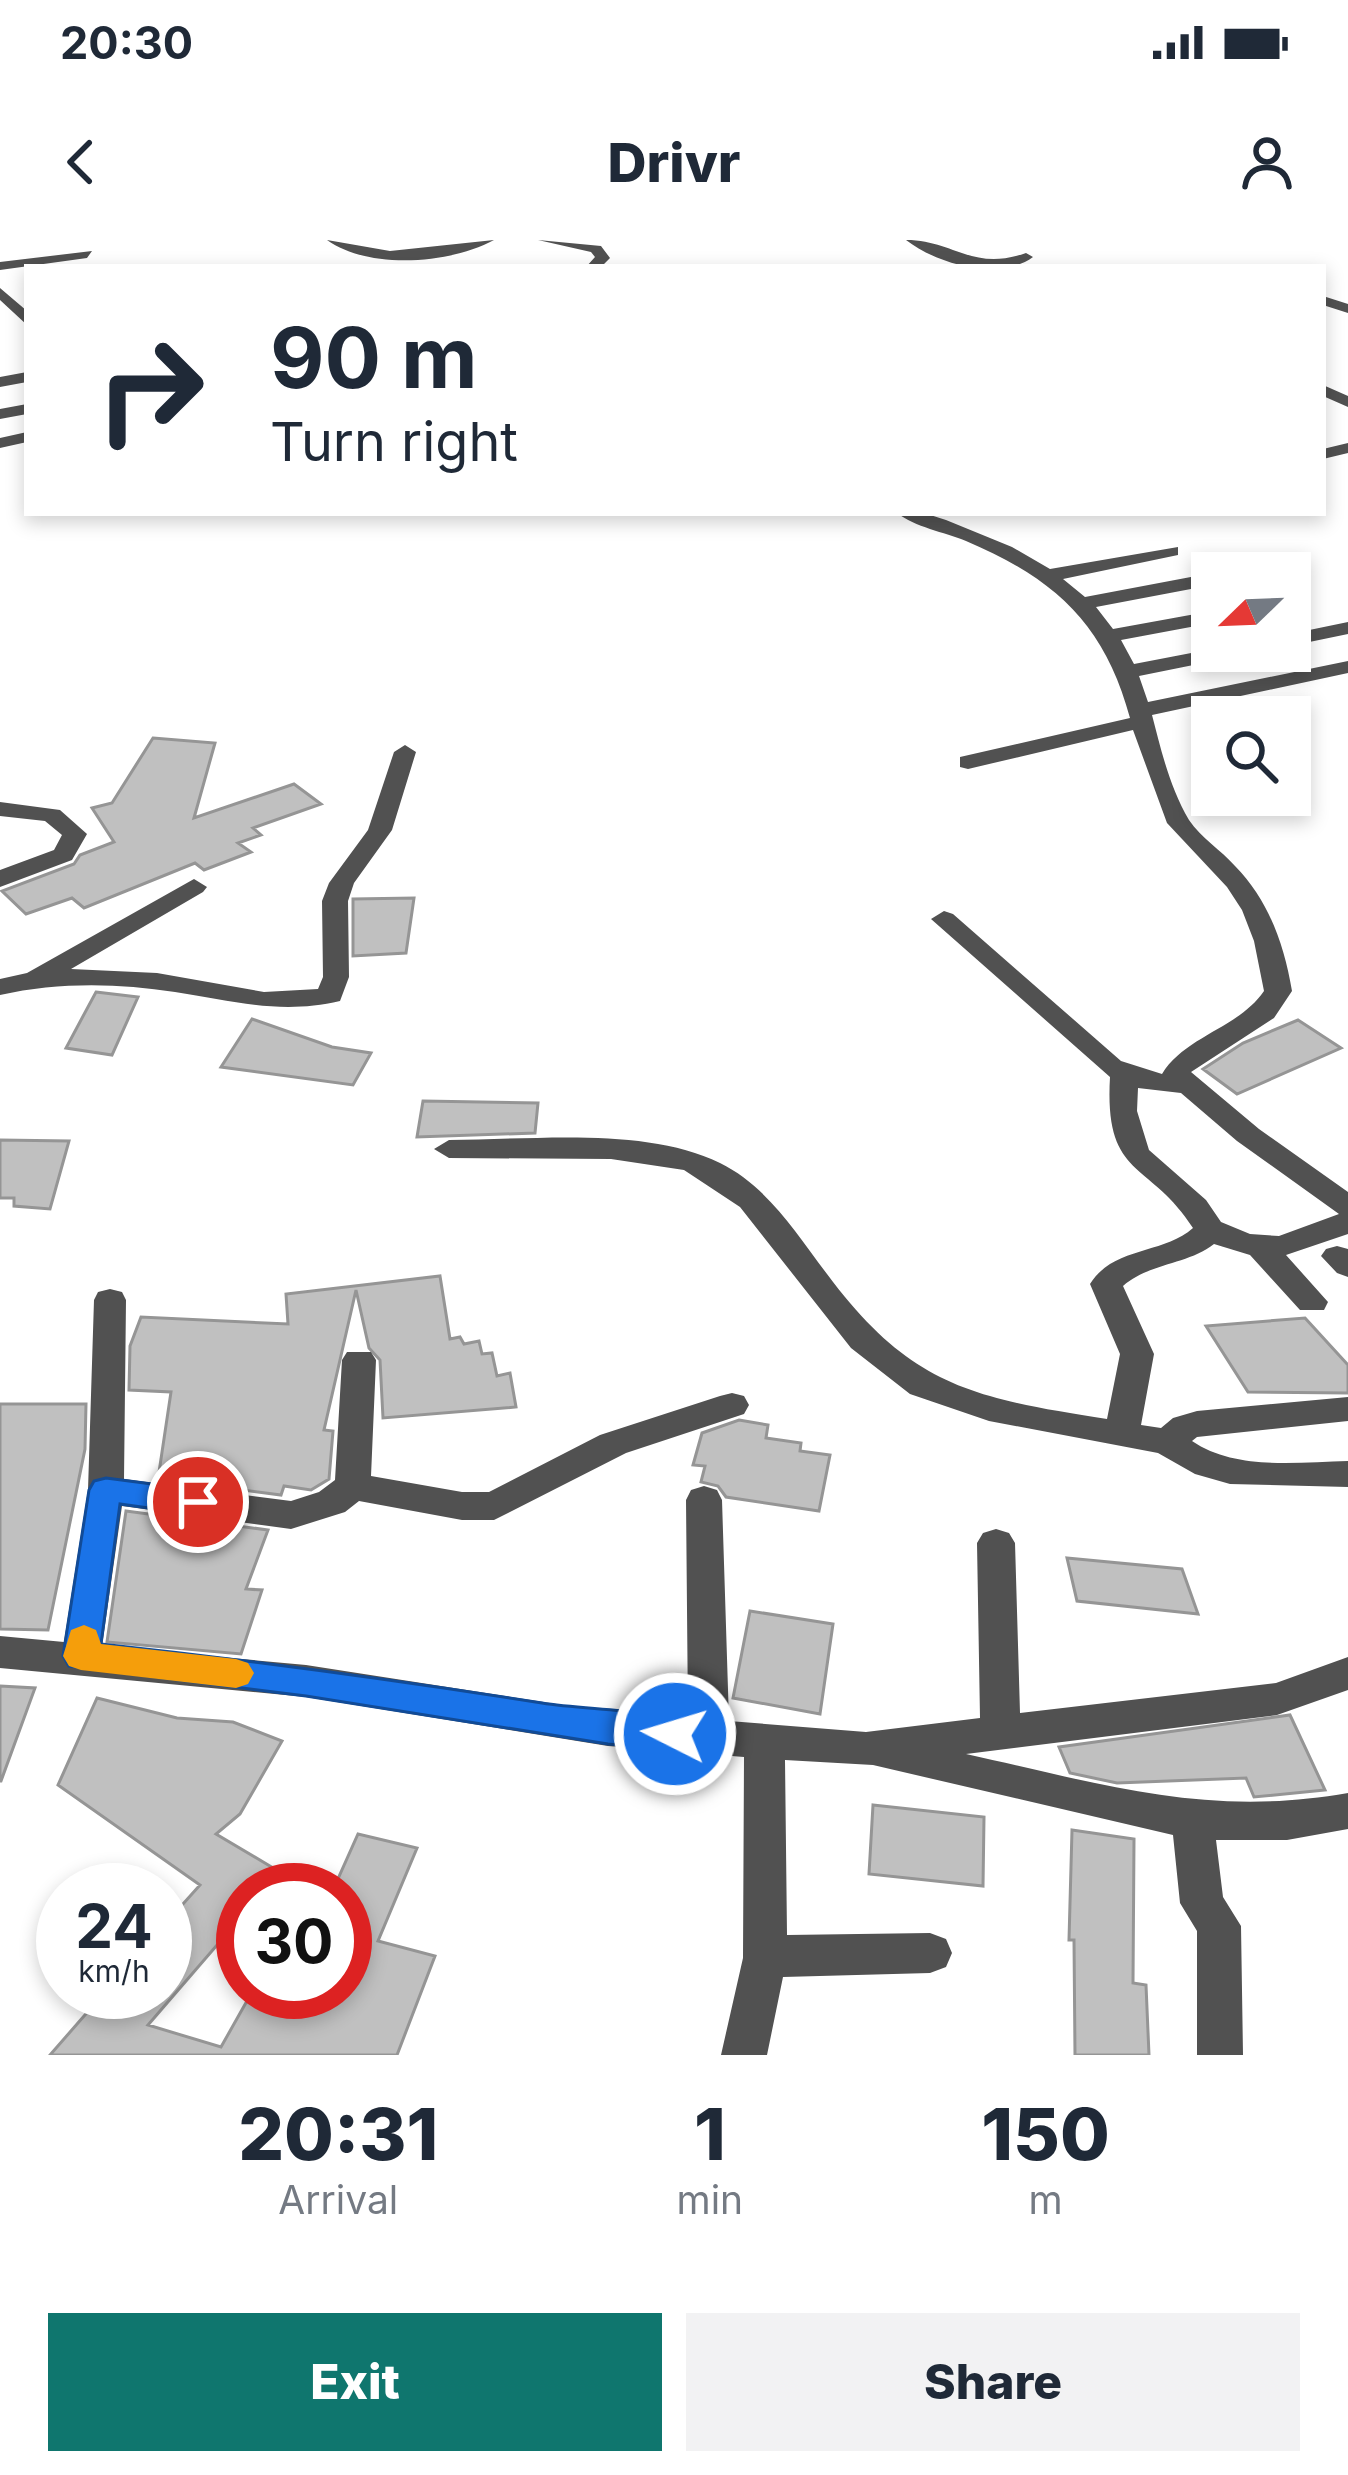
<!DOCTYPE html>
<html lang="en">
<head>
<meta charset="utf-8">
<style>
	:root { --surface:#fff; --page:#f2f2f3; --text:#1f2937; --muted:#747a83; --accent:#0f766e }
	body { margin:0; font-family:Inter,sans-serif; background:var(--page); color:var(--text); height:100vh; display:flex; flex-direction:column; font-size:45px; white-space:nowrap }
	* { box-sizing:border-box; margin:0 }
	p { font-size:39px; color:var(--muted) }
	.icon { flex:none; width:66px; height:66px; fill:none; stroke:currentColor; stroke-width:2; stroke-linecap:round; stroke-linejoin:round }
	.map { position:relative; height:1815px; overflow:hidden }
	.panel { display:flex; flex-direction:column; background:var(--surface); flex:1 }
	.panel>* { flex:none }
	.banner { position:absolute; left:24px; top:24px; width:1302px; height:252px; border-radius:0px; box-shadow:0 6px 18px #0003; background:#fff; color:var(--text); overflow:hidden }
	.needle { width:78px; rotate:247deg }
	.tools { position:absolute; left:1191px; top:312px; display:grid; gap:24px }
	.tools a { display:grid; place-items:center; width:120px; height:120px; border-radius:0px; background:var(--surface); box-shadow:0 6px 18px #0003; font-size:60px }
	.speed { position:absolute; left:36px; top:1623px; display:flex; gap:24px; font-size:60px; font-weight:700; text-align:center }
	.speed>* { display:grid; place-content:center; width:156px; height:156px; border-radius:50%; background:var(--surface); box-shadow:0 6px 18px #0003; line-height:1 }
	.speed small { font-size:30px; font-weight:400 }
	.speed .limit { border:18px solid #d22; background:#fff; color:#111 }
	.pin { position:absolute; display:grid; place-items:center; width:102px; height:102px; color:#fff; margin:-51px; border:6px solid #fff; border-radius:50%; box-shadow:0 3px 12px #0007 }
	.me { position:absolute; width:132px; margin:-66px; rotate:275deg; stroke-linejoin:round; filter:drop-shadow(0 0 9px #0008) }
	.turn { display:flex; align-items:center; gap:42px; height:252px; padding:0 48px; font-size:54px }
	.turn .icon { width:156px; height:156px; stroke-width:2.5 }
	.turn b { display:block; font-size:84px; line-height:102px }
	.eta { display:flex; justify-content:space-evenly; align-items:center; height:204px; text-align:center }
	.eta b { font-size:72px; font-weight:800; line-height:84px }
	.primary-button { display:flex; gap:24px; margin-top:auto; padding:24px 48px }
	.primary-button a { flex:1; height:138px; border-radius:0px; background:var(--accent); color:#fff; font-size:48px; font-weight:800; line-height:138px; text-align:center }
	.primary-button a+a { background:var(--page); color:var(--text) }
	.status { display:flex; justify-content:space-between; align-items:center; height:84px; padding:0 60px; background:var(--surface); direction:ltr }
	.status svg { height:33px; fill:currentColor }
	header { display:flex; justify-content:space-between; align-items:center; height:156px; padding:0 48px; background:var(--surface); font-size:54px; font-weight:800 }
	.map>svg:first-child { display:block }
	.building { fill:#c0c0c0; stroke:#959595; stroke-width:3 }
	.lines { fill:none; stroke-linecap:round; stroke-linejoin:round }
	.minor { fill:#515151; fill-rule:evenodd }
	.route { fill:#1a73e8; stroke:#114b97; stroke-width:3 }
	.slow { fill:#f59e0b }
</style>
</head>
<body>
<div class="status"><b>20:30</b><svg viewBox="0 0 49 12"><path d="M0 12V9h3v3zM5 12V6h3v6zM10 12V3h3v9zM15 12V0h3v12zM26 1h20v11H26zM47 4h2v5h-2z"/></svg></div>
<header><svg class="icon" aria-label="back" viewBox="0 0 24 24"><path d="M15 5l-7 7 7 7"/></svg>Drivr<svg class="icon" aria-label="person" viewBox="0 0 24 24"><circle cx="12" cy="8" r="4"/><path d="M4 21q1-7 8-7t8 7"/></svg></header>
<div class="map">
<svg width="1348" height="1815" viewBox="0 0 1348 1815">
	<rect width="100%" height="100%" fill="#fff"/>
	<path class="building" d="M153 498 215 503 194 578 294 544 321 564 253 588 261 595 238 603 251 612 204 630 195 623 84 668 72 658 26 674 2 651 74 624 80 615 114 602 92 568 112 563Z
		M414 658 406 713 353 716V659Z
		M96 752 138 757 112 815 66 808Z
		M252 779 332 807 371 813 353 845 221 827Z
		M1298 780 1341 808 1237 854 1203 829 1243 803Z
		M423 861 538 863 535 893 417 897Z
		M0 900 69 901 50 969 14 966V958H0Z
		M440 1036 450 1099 460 1097 464 1104 479 1101 482 1114 492 1113 497 1136 510 1133 516 1167 383 1178 380 1120 369 1108 356 1050 324 1190 333 1191 329 1239 311 1250 284 1246 281 1255 158 1239 171 1152 129 1150 130 1106 141 1077 288 1084 286 1054Z
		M1305 1078 1348 1125V1153L1248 1152 1206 1086Z
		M0 1164H86L85 1209 48 1390 0 1389Z
		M739 1180 768 1185 766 1198 801 1203 800 1211 830 1215 819 1271 726 1257 718 1246 701 1242 705 1226 693 1225 702 1193Z
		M126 1271 268 1290 246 1349 262 1350 241 1414 107 1402Z
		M1067 1318 1182 1329 1198 1374 1077 1361Z
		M750 1371 833 1384 820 1474 733 1458Z
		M0 1446 35 1448 1 1541H0Z
		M97 1458 177 1478 233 1482 282 1501 240 1574 216 1594 280 1632 264 1650H243V1675L148 1785 221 1807 252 1752H345V1650H333L358 1594 417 1608 378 1701 435 1716 397 1815H50L105 1752H165V1684L200 1645 58 1545Z
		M1290 1475 1325 1550 1254 1557 1246 1538 1117 1543 1070 1533 1059 1507Z
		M873 1565 984 1577 983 1646 869 1634Z
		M1072 1590 1134 1599 1133 1743 1146 1745 1149 1815H1075L1074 1700H1069Z"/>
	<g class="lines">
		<path class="minor" d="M327 0 390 11 494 0C450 24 369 30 327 0Z
			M538 0 601 6 610 18 601 27H586L595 17 591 12Z
			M906 0C954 0 972 32 1026 13L1033 17C999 42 937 24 906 0Z
			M92 11 87 18 0 30V22Z
			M0 48 27 71V85L0 60Z
			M1323 56 1348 64V73L1323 65Z
			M27 132V142L0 147V137Z
			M1323 145 1348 156V167L1323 156Z
			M27 164V174L0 179V169Z
			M27 192V202L0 208V198Z
			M1348 203V213L1323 219V209Z
			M897 273H924L946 280 1012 307 1050 329 1178 307V315L1063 339 1085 357 1212 333V345L1096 367 1113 389 1212 371V383L1121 400 1134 424 1212 409 1244 411 1233 417 1139 436 1148 462 1348 421V433L1152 475C1161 510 1170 548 1189 580 1201 598 1221 610 1235 626 1269 661 1284 704 1292 751L1274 778 1191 832 1259 889 1348 952V994L1286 1015 1328 1062 1324 1070H1300L1250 1015 1214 1004C1187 1025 1149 1023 1123 1046L1154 1114 1141 1185 1161 1188 1173 1178 1197 1171 1348 1157V1181L1197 1197 1192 1201C1236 1231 1298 1222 1348 1221V1247L1230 1244 1195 1234 1158 1213 989 1181 910 1154 851 1108 740 967 684 930 611 919 449 918 434 909 449 900C530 900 646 886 720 923 767 946 796 993 827 1034 911 1147 974 1158 1107 1179L1120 1114 1090 1044C1114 1006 1162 1015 1193 988 1149 919 1104 940 1110 837L931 679 944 671 953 674 1121 821 1162 834C1185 796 1239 788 1264 751L1254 701 1242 670 1227 647 1167 583 1133 490 968 529 960 527V517L1130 478C1105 385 1056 339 966 301 944 292 915 287 897 273ZM1138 848 1181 853 1237 901 1339 974 1279 996 1250 994 1221 982 1206 960 1149 910 1137 871Z
			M1348 382V394L1290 406V394Z
			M405 505 416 512 392 590 354 643 348 661 349 737 340 761C281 775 233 761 175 752 117 743 58 742 0 755V739L27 733 194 639 207 647 203 652 71 729 157 733 264 752 318 749 323 737 322 661 329 643 368 590 394 512Z
			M0 562 60 570 87 594 72 620 0 647V630L54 610 62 595 45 581 0 576Z
			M1337 1006 1348 1009V1037L1337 1033 1321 1016 1326 1009Z
			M110 1049 122 1052 126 1060 124 1239 291 1261 319 1252 335 1240 342 1120 347 1112H371L376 1120 371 1236 462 1252H489L600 1195 720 1156 732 1153 744 1156 749 1165 744 1174 626 1213 494 1280H462L359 1261 345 1272 291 1289 122 1266 102 1406 306 1425 608 1472 688 1478 686 1260 691 1250 704 1246 717 1250 722 1260 729 1481 866 1492 980 1478 977 1303 983 1293 996 1289 1009 1293 1015 1303 1020 1473 1276 1443 1348 1417V1450L1277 1475 966 1514C1103 1544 1206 1578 1348 1553V1589L1287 1600H1216L1223 1657 1241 1686 1243 1815H1197V1691L1180 1663 1173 1595 873 1525 785 1520 787 1695 930 1693 946 1699 952 1713 946 1727 930 1733 783 1737 767 1815H721L743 1718 744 1517 608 1506 306 1457 0 1428V1396L64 1402 88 1250 94 1060 98 1052Z"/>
	</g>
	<path class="route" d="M106 1238 198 1250 210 1254 215 1262 210 1271 198 1275 120 1264 101 1404C248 1420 395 1440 542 1463 586 1470 647 1469 688 1483L693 1494 688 1505 675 1510 608 1504 306 1456 69 1426 63 1416 89 1250 94 1241Z"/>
	<path class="slow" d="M84 1385 96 1390 101 1404 236 1419 248 1423 254 1433 248 1444 236 1448 81 1430 69 1426 63 1416 71 1390Z"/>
</svg>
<div class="tools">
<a><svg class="needle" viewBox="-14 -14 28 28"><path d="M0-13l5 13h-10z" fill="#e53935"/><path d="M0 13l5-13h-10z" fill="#747a83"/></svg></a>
<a><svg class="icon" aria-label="search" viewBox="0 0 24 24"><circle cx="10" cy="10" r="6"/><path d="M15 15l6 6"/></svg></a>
</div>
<div class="speed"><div>24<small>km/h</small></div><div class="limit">30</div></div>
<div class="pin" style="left:198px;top:1262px;background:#d93025"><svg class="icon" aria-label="arrive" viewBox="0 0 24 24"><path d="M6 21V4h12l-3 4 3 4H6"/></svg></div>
<svg class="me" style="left:675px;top:1494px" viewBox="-20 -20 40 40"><circle r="17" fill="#1a73e8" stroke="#fff" stroke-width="3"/><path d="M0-11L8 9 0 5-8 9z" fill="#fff"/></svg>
<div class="banner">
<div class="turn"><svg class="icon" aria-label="right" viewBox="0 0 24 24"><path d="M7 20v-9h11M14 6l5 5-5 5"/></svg><div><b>90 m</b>Turn right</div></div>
</div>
</div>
<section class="panel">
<div class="eta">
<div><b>20:31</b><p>Arrival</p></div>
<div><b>1</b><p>min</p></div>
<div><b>150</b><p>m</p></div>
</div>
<div class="primary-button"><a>Exit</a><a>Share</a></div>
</section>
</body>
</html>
